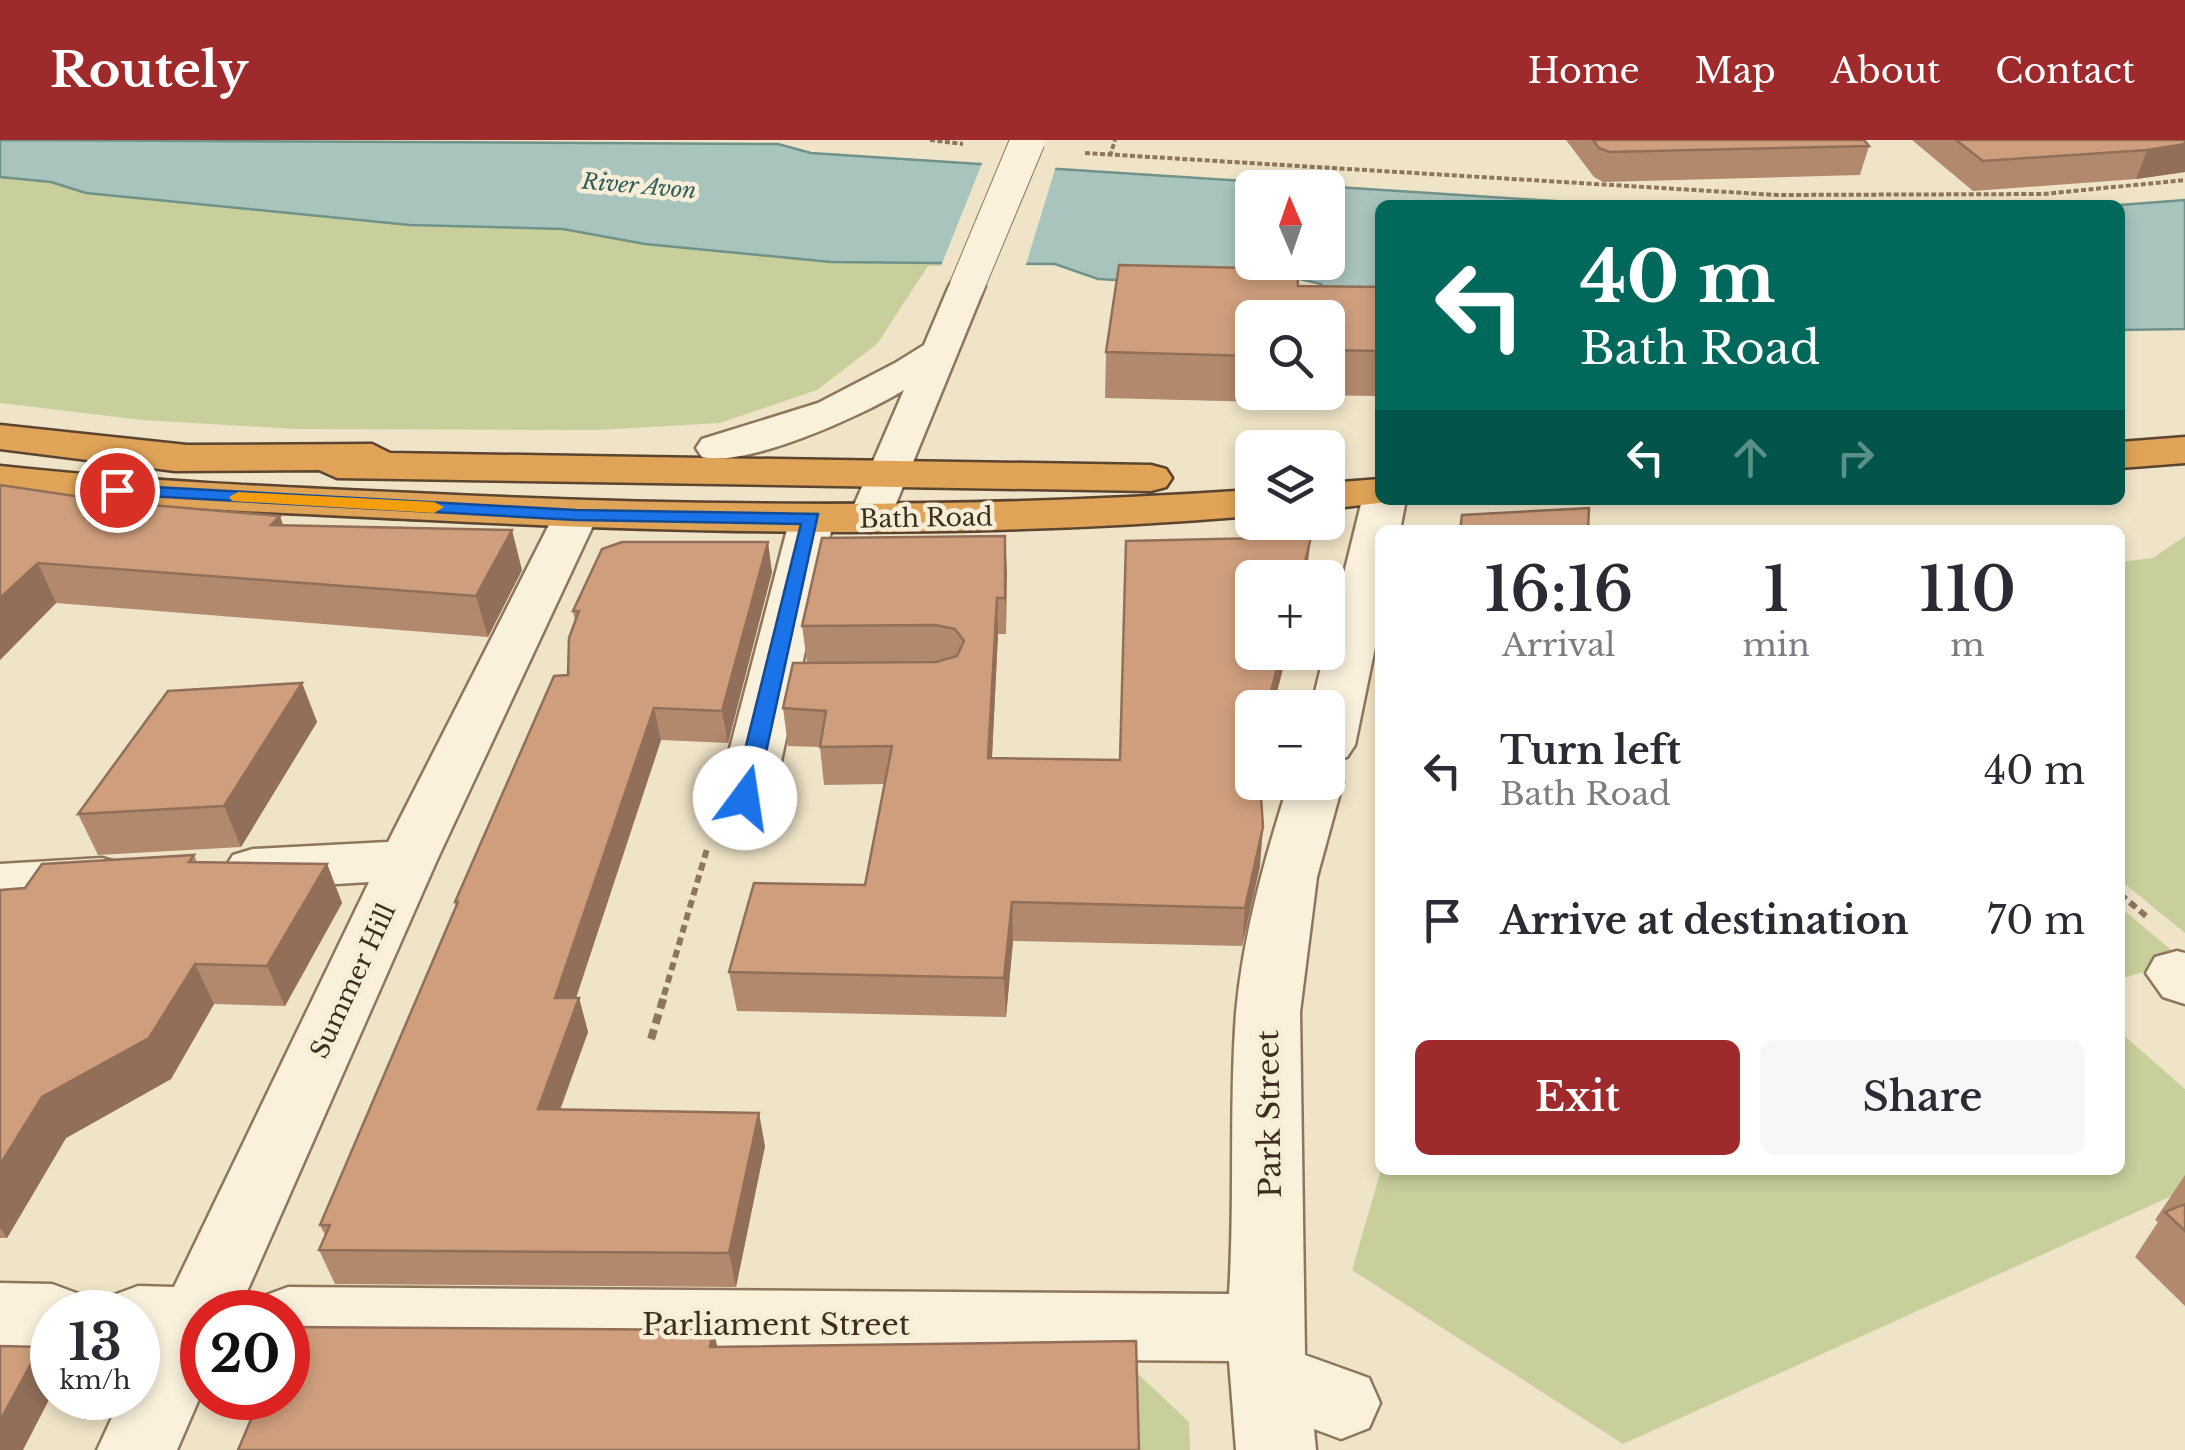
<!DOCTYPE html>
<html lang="en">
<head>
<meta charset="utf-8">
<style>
	:root { --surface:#fff; --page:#f7f7f7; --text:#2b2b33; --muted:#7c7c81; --accent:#9e2a2b }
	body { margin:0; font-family:"Libre Baskerville",serif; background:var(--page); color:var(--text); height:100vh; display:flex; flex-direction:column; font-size:38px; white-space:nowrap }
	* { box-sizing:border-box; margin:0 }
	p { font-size:32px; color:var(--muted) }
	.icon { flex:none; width:55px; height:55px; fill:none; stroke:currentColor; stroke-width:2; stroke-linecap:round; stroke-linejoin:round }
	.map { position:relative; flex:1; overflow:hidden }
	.panel { position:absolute; left:1375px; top:385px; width:750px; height:650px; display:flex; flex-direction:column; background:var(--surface); border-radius:15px; box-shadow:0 5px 15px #0003 }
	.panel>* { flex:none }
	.hud { position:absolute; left:1375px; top:60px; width:750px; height:305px; border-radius:15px; box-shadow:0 5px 15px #0003; background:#00695c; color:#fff; overflow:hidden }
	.needle { width:65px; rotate:358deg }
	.fabs { position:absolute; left:1235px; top:30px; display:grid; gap:20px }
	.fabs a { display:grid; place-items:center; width:110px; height:110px; border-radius:15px; background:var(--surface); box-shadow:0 5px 15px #0003; font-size:50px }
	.speed { position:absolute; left:30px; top:1150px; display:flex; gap:20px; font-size:50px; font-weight:700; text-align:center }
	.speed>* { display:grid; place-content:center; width:130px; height:130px; border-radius:50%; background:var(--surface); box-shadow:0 5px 15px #0003; line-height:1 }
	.speed small { font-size:25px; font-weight:400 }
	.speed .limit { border:15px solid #d22; background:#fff; color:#111 }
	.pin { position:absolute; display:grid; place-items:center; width:85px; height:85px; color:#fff; margin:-42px; border:5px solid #fff; border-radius:50%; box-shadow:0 2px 10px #0007 }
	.me { position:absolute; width:110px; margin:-55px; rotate:14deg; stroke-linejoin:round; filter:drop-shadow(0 0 8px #0008) }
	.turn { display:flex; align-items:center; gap:35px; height:210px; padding:0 40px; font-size:45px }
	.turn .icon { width:130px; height:130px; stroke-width:2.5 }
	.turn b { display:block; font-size:70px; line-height:85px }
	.lanes { display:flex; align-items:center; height:95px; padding:0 40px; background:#0003; justify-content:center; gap:50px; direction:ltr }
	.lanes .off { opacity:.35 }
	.eta { display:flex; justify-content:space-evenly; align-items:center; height:170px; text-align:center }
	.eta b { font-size:60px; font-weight:600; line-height:70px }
	.button { display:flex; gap:20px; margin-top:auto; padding:20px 40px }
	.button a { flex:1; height:115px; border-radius:15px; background:var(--accent); color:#fff; font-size:40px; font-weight:600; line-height:115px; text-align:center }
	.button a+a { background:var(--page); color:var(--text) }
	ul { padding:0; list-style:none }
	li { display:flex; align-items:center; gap:30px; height:150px; padding:0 40px }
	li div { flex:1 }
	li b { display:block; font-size:38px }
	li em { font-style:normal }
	header { display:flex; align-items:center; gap:60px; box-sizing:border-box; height:140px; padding:0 50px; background:var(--accent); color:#fff }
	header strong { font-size:48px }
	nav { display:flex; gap:55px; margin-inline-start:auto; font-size:35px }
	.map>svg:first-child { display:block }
	.green { fill:#c9cf9b }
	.water { fill:#a9c4bc; stroke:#6f938a; stroke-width:2.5; fill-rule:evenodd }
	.pier { fill:#f0e4c8 }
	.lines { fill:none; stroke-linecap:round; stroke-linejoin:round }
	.minor-casing { stroke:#8d765c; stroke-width:5 }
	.highway-casing { stroke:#5b4430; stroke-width:5 }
	.path-far3 { stroke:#8d765c; stroke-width:4; stroke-dasharray:5 2.5; stroke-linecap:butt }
	.path-far2 { stroke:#8d765c; stroke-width:5; stroke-dasharray:6 4; stroke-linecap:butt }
	.path-far1 { stroke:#8d765c; stroke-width:6; stroke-dasharray:8 5; stroke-linecap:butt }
	.path { stroke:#8d765c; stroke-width:8; stroke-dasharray:10 6; stroke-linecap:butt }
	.minor { fill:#faf1dc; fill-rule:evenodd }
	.highway { fill:#e0a458; fill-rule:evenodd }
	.minor-bridge-casing { stroke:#8d765c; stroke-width:36; stroke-linecap:butt }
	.minor-bridge { stroke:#faf1dc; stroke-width:34 }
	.wall { fill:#b2896c; fill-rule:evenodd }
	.shaded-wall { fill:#916f58 }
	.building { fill:#cf9f7d; stroke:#916f58; stroke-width:2.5 }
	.route { fill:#1a73e8; stroke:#114b97; stroke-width:2.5 }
	.slow { fill:#f59e0b }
	.labels { text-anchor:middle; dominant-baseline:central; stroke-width:9; stroke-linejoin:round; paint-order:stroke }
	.far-water-label { font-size:22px; font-style:italic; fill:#2f5d5a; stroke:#f7eed8 }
	.street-label { font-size:25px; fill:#3d2e20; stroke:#f7eed8 }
	.near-street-label { font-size:30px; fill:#3d2e20; stroke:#f7eed8 }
</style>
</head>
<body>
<header>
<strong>Routely</strong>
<nav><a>Home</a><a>Map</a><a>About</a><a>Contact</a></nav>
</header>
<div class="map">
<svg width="2185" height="1310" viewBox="0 0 2185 1310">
	<rect width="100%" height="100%" fill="#f0e4c8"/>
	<path class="green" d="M0 15 1252 122 1380 123 1326 152 1321 144 1300 139 1283 146 1098 139 1055 124 928 126 877 204 817 250 720 283 598 290 296 289 142 280 0 263Z
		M2185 396V793L2120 740V422L2153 418Z
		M2120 767 2183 820 2120 839Z
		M2120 892 2185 949V1050L1623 1304 1352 1130 1381 1030H2120Z
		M1135 1231 1189 1282 1190 1310H1137Z"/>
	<path class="water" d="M0 0 778 4 811 13 1615 65H1380V158L1326 152 1321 144 1300 139 1268 148 1098 139 1055 124 831 122 645 104 563 89 410 85 86 53 51 42 0 37ZM1252 48H1328V122H1252Z
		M2185 60V189L2120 190V65Z"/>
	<path class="pier" d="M983 21 1056 26 1024 131H939Z"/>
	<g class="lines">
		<g class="minor-casing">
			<path id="minor" d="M967 135 980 138 985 146 886 388 870 392 854 388 848 379 904 250C863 275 748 328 702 317L696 308 702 299 818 263 895 223 924 205 949 146 954 138Z
				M1380 348V360H1406L1400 390H1380V483L1355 605 1347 617 1328 621V568H1311L1362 360 1369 351Z
				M576 362 592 366 598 375 437 720 238 1172H202V1252L177 1310H97L121 1258H138V1224L143 1212H138V1172H104L111 1156 138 1146 174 1147 369 742 253 749 233 743 224 729 233 715 253 709 388 702 554 375 560 366Z
				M812 365 828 369 834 378 773 658 764 671 745 676 726 671 717 658 790 378 796 369Z
				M1328 628 1335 630 1343 642 1317 737 1300 872 1305 1215 1369 1238 1380 1263 1369 1288 1341 1299 1314 1289 1316 1310H1236L1229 1221 288 1213V1172H254L261 1157 288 1147 1229 1154C1235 1061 1229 966 1236 873 1243 794 1265 717 1289 642H1328Z
				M102 718 123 724 131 738 123 752 102 758 0 764V724Z
				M2177 811 2185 813V864L2163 857 2146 833 2155 817Z
				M0 1143 52 1144 79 1154 87 1172H52V1210L0 1209Z"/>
		</g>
		<g class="highway-casing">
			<path id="highway" d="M0 285 187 305 372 304 390 313 1151 325 1166 329 1172 338 1166 347 1151 351 337 338 319 330 175 331 0 309Z
				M2185 297V323L2120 328V302Z
				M0 326C138 341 276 347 414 353 694 367 972 369 1252 350V376C978 399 704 394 430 380 286 373 143 368 0 352Z
				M1380 339V360L1395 361 1328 369V343Z"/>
		</g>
		<path class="path-far3" d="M930 0 963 4
			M1085 13 1777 55 2044 54 2185 40
			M1110 16 1115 0"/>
		<path class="path-far2" d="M1659 386 1661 390"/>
		<path class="path-far1" d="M2120 754 2146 776
			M664 855 707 709"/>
		<path class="path" d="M651 899 665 853"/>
		<use href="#minor" class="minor"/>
		<use href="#highway" class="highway"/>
		<g class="minor-bridge-casing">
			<path id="minor-bridge" d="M967 146 1028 0"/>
		</g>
		<use href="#minor-bridge" class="minor-bridge"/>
	</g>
	<path class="wall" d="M1566 0H1864L1869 6 1860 35 1603 42 1594 37Z
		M1912 0H2185V32L2136 39 1973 51Z
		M1298 146 1380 147V256L1302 255 1301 263 1105 258 1106 212ZM1252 178H1328V252H1252Z
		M0 345 283 385 522 430 488 497 56 463 0 520Z
		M1005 396 1006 494H998L992 618 1120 620 1308 433 1252 512H1287L1273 568H1252L1260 726 1242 806 1013 801 1006 877 737 871 729 832 865 745 885 644 824 645 820 607 788 606 783 568 807 522 802 486Z
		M772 432 728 603 661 600 576 858H579L588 892 560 970 765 1006 736 1147 335 1144 319 1110 325 1095 320 1085 456 767 455 762 568 535 575 481 573 471Z
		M302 543 317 582 241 707 98 715 78 674Z
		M194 715 197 722 327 724 342 763 285 866 214 864 171 939 66 998 7 1098H0V750L25 748Z
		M2185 1035V1166L2135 1117 2158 1082 2155 1080Z"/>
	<path class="shaded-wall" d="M2185 4V32L2136 39 2147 10Z
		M280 376 294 416 271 385Z
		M512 390 522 430 488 497 476 456Z
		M1005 396 1007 432 1006 494 1005 458Z
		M1311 397 1306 438H1301Z
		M768 402 772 432 728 603 722 571Z
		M38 423 56 463 0 520V458Z
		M997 458 998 494 990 656 988 618Z
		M1281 512H1287L1273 568H1267Z
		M302 543 317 582 241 707 224 666Z
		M654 568 661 600 565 891 555 858Z
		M1263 687 1260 726 1242 806 1245 768Z
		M327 724 342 763 285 866 267 826Z
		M1012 762 1013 801 1006 877 1004 838Z
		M195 824 214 864 171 939 66 998 7 1098 0 1088V1025L42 957Z
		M579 858 588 892 548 1003 538 969Z
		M759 973 765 1006 736 1147 729 1113Z
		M713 1190 721 1220 710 1207Z
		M40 1207 52 1225V1254L23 1310H0V1281Z"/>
	<path class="building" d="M1593 0H1864L1869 6 1609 12 1599 8Z
		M1956 0H2185V4L2147 10 1983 21Z
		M1119 125 1297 129 1298 146 1380 147V211L1328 210V178H1252V216L1106 212Z
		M0 345 115 362 280 376 271 385 512 390 476 456 38 423 0 458Z
		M1589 368 1588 390H1460L1462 375Z
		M1005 396V458H997L988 618 1120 620 1126 401 1311 397 1301 438H1252V512H1281L1267 568H1252V642H1260L1263 687 1245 768 1012 762 1004 838 729 832 754 743 865 745 892 606 820 607 826 571 783 568 793 523 936 522 957 516 964 501 955 489 935 485 802 486 822 398Z
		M622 402H768L722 571 654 568 555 858H579L538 969 759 973 729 1113 319 1110 330 1085H320L458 762H455L554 536 568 535 569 498 579 471H573L602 409Z
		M302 543 224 666 78 674 168 551Z
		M194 715 189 722 327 724 267 826 195 824 149 898 42 957 0 1025V750L25 748 42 724Z
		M2185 1064V1091L2165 1072Z
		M290 1187 713 1190 710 1207 1136 1201 1139 1310H238L260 1258H288V1192Z
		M0 1206 40 1207 0 1281Z"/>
	<path class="route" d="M117 345 576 370 818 374 756 658 745 665 733 658 801 384 576 380 111 354V346Z"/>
	<path class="slow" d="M238 352 434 362 444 367 434 373 232 361 229 357Z"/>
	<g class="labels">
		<g class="far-water-label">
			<text transform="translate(639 46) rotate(5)">River Avon</text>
		</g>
		<g class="street-label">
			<text transform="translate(926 378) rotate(-1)">Bath Road</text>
			<text transform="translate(353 841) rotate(-65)">Summer Hill</text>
		</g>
		<g class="near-street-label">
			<text transform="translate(1269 974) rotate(-91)">Park Street</text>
			<text x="776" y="1184">Parliament Street</text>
		</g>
	</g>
</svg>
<div class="fabs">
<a><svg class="needle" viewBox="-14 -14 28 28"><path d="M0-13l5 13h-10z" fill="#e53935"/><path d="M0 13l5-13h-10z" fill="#7c7c81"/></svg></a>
<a><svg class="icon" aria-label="search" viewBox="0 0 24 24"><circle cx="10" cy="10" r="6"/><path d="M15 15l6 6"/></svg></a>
<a><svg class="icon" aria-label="layers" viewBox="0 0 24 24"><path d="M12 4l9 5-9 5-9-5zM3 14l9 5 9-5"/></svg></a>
<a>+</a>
<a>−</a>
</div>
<div class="speed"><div>13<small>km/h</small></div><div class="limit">20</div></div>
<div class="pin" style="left:117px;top:350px;background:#d93025"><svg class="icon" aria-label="arrive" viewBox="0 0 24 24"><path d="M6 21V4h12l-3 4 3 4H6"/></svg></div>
<svg class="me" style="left:745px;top:658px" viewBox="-20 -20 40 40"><circle r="19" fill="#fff"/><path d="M0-13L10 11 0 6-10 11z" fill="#1a73e8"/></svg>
<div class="hud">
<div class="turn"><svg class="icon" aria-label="left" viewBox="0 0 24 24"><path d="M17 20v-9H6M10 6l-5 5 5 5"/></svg><div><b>40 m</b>Bath Road</div></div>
<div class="lanes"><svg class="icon" aria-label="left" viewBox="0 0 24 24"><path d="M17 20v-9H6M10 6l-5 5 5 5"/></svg><svg class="icon off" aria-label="ahead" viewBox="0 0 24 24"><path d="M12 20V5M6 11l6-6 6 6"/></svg><svg class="icon off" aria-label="right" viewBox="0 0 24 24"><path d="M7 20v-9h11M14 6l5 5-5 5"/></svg></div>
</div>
<section class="panel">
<div class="eta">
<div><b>16:16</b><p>Arrival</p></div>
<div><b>1</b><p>min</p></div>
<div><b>110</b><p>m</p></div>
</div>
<ul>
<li><svg class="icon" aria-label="left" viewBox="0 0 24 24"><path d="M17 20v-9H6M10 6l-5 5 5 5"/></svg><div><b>Turn left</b><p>Bath Road</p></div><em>40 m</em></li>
<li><svg class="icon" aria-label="arrive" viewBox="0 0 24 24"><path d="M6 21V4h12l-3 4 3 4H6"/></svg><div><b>Arrive at destination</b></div><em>70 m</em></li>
</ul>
<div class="button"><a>Exit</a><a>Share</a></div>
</section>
</div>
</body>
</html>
